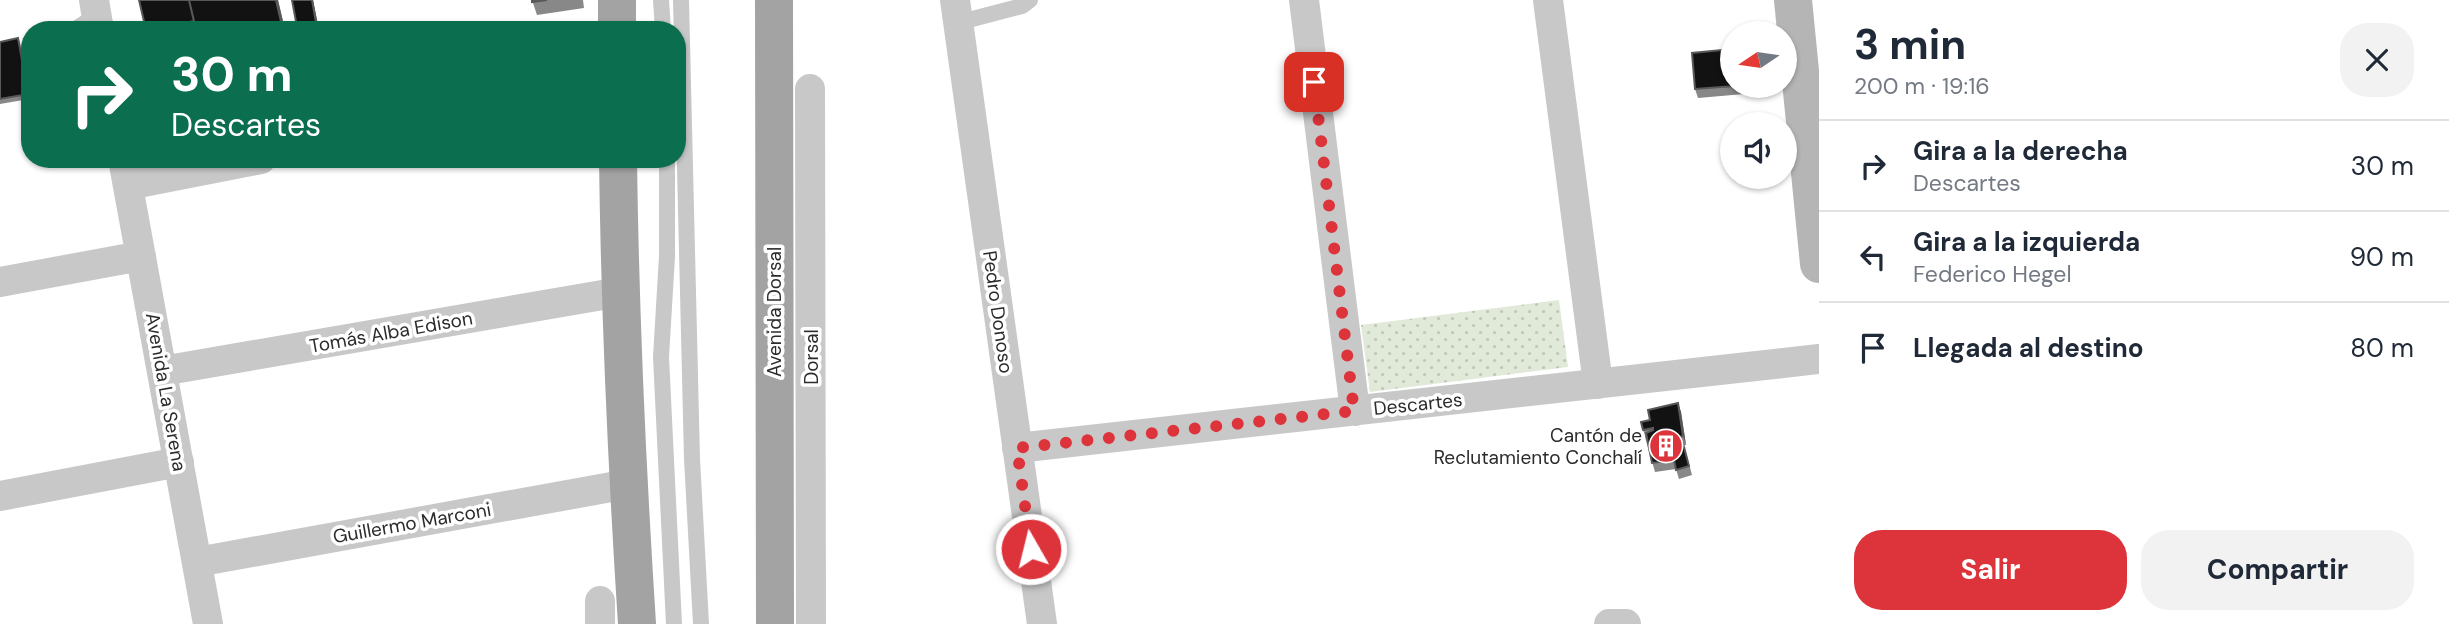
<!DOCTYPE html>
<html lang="es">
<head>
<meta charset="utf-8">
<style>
	:root { --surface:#fff; --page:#f2f2f3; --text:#1f2937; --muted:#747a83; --line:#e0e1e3; --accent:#dd333a }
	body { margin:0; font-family:"DM Sans",sans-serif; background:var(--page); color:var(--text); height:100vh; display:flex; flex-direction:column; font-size:26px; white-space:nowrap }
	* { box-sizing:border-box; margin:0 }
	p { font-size:23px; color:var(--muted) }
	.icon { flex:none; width:38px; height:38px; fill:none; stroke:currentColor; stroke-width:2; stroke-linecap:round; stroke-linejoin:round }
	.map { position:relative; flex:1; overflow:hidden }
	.details { display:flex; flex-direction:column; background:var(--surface); width:630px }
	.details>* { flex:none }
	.hud { position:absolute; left:21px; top:21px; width:665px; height:147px; border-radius:28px; box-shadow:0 2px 5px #0004; background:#0b6e4f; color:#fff; overflow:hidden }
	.needle { width:46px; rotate:257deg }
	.buttons { position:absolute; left:1720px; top:21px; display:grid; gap:14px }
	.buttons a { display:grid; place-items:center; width:77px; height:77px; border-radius:50%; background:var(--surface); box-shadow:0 2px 5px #0004; font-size:35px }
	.pin { position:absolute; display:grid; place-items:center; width:60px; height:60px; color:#fff; margin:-30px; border-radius:14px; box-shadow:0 4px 10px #0006 }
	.me { position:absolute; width:77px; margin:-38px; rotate:352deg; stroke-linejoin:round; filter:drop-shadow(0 0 5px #0008) }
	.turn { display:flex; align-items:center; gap:24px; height:147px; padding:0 35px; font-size:32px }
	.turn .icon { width:91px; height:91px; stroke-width:2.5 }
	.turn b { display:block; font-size:49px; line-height:60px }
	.round { display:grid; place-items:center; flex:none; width:74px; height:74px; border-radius:28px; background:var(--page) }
	.overview { display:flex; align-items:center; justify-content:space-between; height:119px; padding:0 35px }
	h1 { font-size:42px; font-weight:700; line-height:52px }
	.button { display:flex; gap:14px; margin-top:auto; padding:14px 35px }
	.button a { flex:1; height:80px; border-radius:28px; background:var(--accent); color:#fff; font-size:28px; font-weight:700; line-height:80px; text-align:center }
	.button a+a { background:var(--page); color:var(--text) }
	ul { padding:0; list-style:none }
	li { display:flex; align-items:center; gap:21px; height:91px; padding:0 35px; border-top:2px solid var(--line) }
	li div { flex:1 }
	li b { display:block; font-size:26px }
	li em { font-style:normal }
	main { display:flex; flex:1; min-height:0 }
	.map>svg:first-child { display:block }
	.park { fill:url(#park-dots) }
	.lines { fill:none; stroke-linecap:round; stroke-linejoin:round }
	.lane { stroke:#c8c8c8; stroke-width:16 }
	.street { stroke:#c8c8c8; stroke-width:30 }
	.secondary { stroke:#b5b5b5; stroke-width:38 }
	.primary { stroke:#a3a3a3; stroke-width:38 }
	.wall { fill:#888 }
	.shaded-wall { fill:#595959 }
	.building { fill:#121212; stroke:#595959; stroke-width:2 }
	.route { stroke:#dd333a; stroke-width:12; stroke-dasharray:0 21.6 }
	.labels { text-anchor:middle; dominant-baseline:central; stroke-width:7; stroke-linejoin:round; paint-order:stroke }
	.street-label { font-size:19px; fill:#2b2b2b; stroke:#fff }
	.poi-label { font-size:19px; fill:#2b2b2b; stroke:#fff; text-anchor:end }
</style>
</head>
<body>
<main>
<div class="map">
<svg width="1819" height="624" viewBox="0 0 1819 624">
	<defs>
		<pattern id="park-dots" width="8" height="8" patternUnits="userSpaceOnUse" patternTransform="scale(1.75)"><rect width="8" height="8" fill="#e1e9d9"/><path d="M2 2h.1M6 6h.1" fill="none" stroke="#c1c8ba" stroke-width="1.8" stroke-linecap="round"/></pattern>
	</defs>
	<rect width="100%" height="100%" fill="#fff"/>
	<path class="park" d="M1559 300 1568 367 1370 392 1361 325Z"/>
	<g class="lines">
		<path class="lane" d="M661 0 663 30
			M681 0 692 459 701 624
			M957 23 1022 6 1030 0
			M74 30 97 15
			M24 68 30 63
			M667 159V256L661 357 674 624"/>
		<path class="street" d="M94 0 99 30
			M955 0 1042 624
			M1304 0 1355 411
			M1548 0 1598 384
			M810 89 811 624
			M123 159 208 624
			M128 185 261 159
			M0 282 141 256
			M162 371 620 292
			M1017 448 1819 359
			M0 496 179 462
			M197 562 628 484
			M600 601V624
			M1609 624H1626"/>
		<path class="secondary" d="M1793 0 1819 264"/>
		<path class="primary" d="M617 0V30
			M774 0 775 624
			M618 159C620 315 627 469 637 624"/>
	</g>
	<path class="wall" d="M278 0 285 30H146Z
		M313 0 319 30H298L297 27Z
		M532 0H583L584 8 537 15Z
		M18 38 29 99 0 104V42Z
		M1732 86H1766L1767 92 1698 98 1695 89Z
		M1678 403 1681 412 1686 445H1684L1692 475 1679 479 1676 469 1655 472 1643 430Z"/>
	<path class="shaded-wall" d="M276 0H278L285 30H283L282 26Z
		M312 0H313L319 30 316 23Z
		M18 38 20 43 29 99 28 94Z
		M1678 403 1681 412 1686 445 1683 436Z"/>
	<path class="building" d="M139 0H189L194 21 151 30H146Z
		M189 0H276L282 26 264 30H196Z
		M292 0H312L316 23 297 27Z
		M532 0H547L532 2Z
		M18 38 28 94 0 99V42Z
		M1732 49V86H1735L1695 89 1692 53Z
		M1678 403 1683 436 1673 439V447L1683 443 1689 466 1676 470 1674 460 1652 463 1646 433 1653 430V428L1643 430 1641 422 1650 420 1648 410Z"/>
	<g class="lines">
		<path class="route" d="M1031 549 1017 448 1354 411 1314 82"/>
	</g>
	<defs>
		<g id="building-disc" transform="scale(1.75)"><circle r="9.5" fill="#dd333a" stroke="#fff"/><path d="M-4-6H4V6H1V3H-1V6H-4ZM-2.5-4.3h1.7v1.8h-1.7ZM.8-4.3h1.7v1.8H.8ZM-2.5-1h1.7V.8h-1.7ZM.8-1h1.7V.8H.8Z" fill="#fff"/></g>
	</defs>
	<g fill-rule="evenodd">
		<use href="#building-disc" x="1666" y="446"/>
	</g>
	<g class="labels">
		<g class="street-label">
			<text transform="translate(774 312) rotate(-90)">Avenida Dorsal</text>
			<text transform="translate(998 312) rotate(82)">Pedro Donoso</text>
			<text transform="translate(391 332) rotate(-10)">Tomás Alba Edison</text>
			<text transform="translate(811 357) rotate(-90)">Dorsal</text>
			<text transform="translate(166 392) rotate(80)">Avenida La Serena</text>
			<text transform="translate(1418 404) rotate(-6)">Descartes</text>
			<text transform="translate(412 523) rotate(-10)">Guillermo Marconi</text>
		</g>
		<g class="poi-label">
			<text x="1642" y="435">Cantón de<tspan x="1642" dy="22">Reclutamiento Conchalí</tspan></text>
		</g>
	</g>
</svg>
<div class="buttons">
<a><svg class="needle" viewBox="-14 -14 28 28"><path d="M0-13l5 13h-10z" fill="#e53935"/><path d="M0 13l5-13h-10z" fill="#747a83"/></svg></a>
<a><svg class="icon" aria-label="sound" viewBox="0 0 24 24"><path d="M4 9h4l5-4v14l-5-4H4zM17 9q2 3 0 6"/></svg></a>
</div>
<div class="pin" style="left:1314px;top:82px;background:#d93025"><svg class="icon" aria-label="arrive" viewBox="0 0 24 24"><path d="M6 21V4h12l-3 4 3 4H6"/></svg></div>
<svg class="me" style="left:1031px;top:549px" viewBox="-20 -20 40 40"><circle r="17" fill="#dd333a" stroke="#fff" stroke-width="3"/><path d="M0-11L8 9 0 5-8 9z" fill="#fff"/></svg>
<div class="hud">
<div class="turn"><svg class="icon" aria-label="right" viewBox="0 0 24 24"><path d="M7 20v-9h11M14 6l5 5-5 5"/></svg><div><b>30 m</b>Descartes</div></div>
</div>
</div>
<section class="details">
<div class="overview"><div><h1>3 min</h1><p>200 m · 19:16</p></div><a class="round"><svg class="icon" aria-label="close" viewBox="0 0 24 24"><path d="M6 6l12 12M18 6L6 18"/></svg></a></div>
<ul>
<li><svg class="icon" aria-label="right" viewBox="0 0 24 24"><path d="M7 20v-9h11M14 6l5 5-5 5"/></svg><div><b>Gira a la derecha</b><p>Descartes</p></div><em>30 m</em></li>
<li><svg class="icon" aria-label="left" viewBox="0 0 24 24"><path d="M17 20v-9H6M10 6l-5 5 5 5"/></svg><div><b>Gira a la izquierda</b><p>Federico Hegel</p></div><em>90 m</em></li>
<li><svg class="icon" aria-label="arrive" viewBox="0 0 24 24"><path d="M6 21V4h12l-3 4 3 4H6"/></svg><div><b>Llegada al destino</b></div><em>80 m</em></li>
</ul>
<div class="button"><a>Salir</a><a>Compartir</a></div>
</section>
</main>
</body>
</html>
